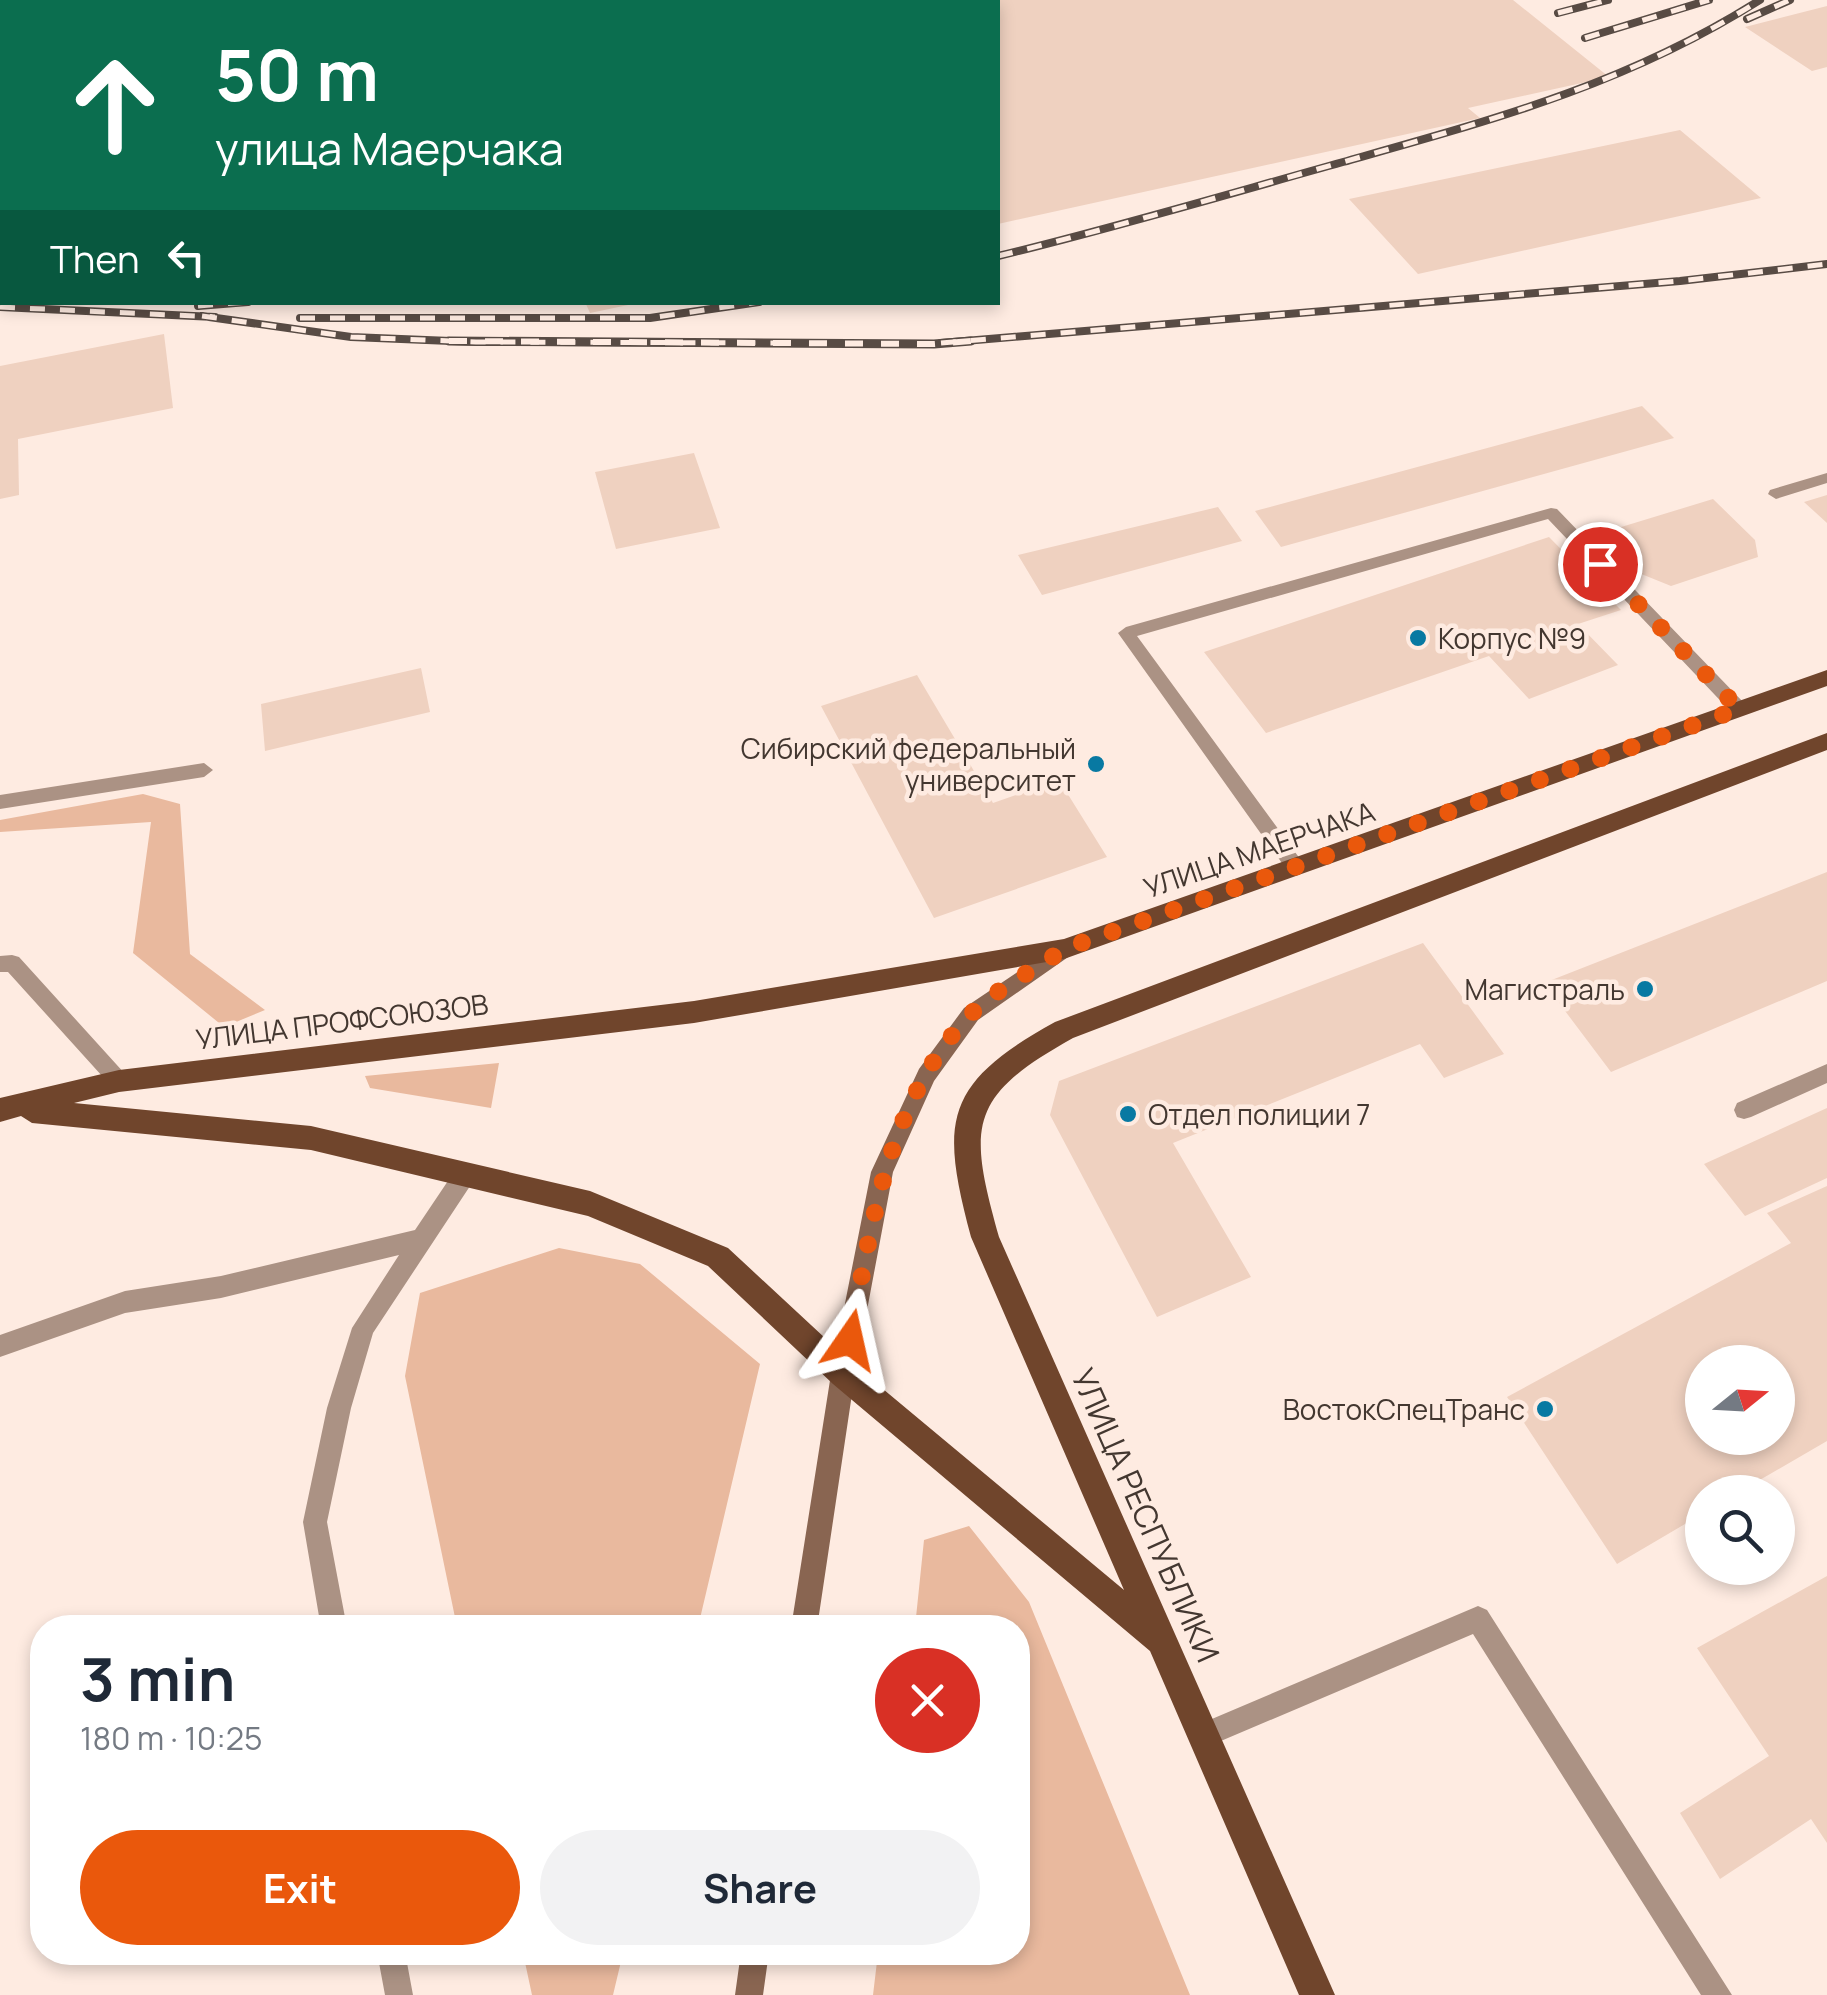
<!DOCTYPE html>
<html lang="en">
<head>
<meta charset="utf-8">
<style>
	:root { --surface:#fff; --page:#f2f2f3; --text:#1f2937; --muted:#747a83; --accent:#ea580c }
	body { margin:0; font-family:Manrope,sans-serif; background:var(--page); color:var(--text); height:100vh; display:flex; flex-direction:column; font-size:38px; white-space:nowrap }
	* { box-sizing:border-box; margin:0 }
	p { font-size:32px; color:var(--muted) }
	.icon { flex:none; width:55px; height:55px; fill:none; stroke:currentColor; stroke-width:2; stroke-linecap:round; stroke-linejoin:round }
	.map { position:relative; flex:1; overflow:hidden }
	.side { position:absolute; left:30px; top:1615px; width:1000px; height:350px; display:flex; flex-direction:column; background:var(--surface); border-radius:40px; box-shadow:0 5px 15px #0003 }
	.side>* { flex:none }
	.top-card { position:absolute; left:0px; top:0px; width:1000px; height:305px; box-shadow:0 5px 15px #0003; background:#0b6e4f; color:#fff; overflow:hidden }
	.needle { width:65px; rotate:72deg }
	.buttons { position:absolute; left:1685px; top:1345px; display:grid; gap:20px }
	.buttons a { display:grid; place-items:center; width:110px; height:110px; border-radius:50%; background:var(--surface); box-shadow:0 5px 15px #0003; font-size:50px }
	.pin { position:absolute; display:grid; place-items:center; width:85px; height:85px; color:#fff; margin:-42px; border:5px solid #fff; border-radius:50%; box-shadow:0 2px 10px #0007 }
	.me { position:absolute; width:110px; margin:-55px; rotate:11deg; stroke-linejoin:round; filter:drop-shadow(0 0 8px #0008) }
	.turn { display:flex; align-items:center; gap:35px; height:210px; padding:0 50px; font-size:45px }
	.turn .icon { width:130px; height:130px; stroke-width:2.5 }
	.turn b { display:block; font-size:70px; line-height:85px }
	.then { display:flex; align-items:center; height:95px; padding:0 50px; background:#0003; gap:20px; font-size:38px }
	.round { display:grid; place-items:center; flex:none; width:105px; height:105px; border-radius:52px; background:var(--page) }
	.overview { display:flex; align-items:center; justify-content:space-between; height:170px; padding:0 50px }
	h1 { font-size:60px; font-weight:700; line-height:75px }
	.action { display:flex; gap:20px; margin-top:auto; padding:20px 50px }
	.action a { flex:1; height:115px; border-radius:60px; background:var(--accent); color:#fff; font-size:40px; font-weight:700; line-height:115px; text-align:center }
	.action a+a { background:var(--page); color:var(--text) }
	.map>svg:first-child { display:block }
	.green { fill:#e9b99e }
	.building { fill:#efd1c0; fill-rule:evenodd }
	.lines { fill:none; stroke-linecap:round; stroke-linejoin:round }
	.lane { fill:#ab9284; fill-rule:evenodd }
	.secondary { fill:#896551; fill-rule:evenodd }
	.primary { fill:#70452c; fill-rule:evenodd }
	.rail-far1-casing { stroke:#584b44; stroke-width:8 }
	.rail-casing { stroke:#584b44; stroke-width:9 }
	.rail-far1 { stroke:#feebe1; stroke-width:5; stroke-dasharray:15; stroke-linecap:butt }
	.rail { stroke:#feebe1; stroke-width:6; stroke-dasharray:18; stroke-linecap:butt }
	.route { stroke:#ea580c; stroke-width:18; stroke-dasharray:0 32.4 }
	.poi-dot { fill:#0879a2; stroke:#feebe1; stroke-width:4 }
	.labels { text-anchor:middle; dominant-baseline:central; stroke-width:9; stroke-linejoin:round; paint-order:stroke }
	.poi-label { font-size:28px; fill:#433730; stroke:#feebe1; text-anchor:end }
	.street-label { font-size:28px; fill:#433730; stroke:#feebe1 }
	.near-street-label { font-size:32px; fill:#433730; stroke:#feebe1 }
</style>
</head>
<body>
<div class="map">
<svg width="1827" height="1995" viewBox="0 0 1827 1995">
	<rect width="100%" height="100%" fill="#feebe1"/>
	<path class="green" d="M143 794 180 804 190 954 265 1010 224 1027 133 953 151 822 0 832V820Z
		M499 1063 491 1108 370 1088 365 1076Z
		M559 1248 640 1264 760 1364 698 1627H457L405 1376 420 1293Z
		M969 1526 1029 1602 1190 1995H873L878 1953 1018 1952V1628L915 1627 924 1540Z
		M523 1953V1952L623 1953 613 1995H532Z"/>
	<path class="building" d="M998 0H1513L1609 77 1468 108 1480 118 998 224Z
		M1827 6V67L1812 71 1745 27Z
		M1680 130 1761 198 1418 274 1349 199Z
		M585 302H632L633 304 590 313Z
		M164 334 173 408 18 439 19 495 0 499V366Z
		M1642 406 1674 438 1281 547 1255 511Z
		M694 453 720 528 616 549 595 472Z
		M1827 495V523L1804 502Z
		M1713 499 1755 540 1758 557 1671 586 1629 569 1595 535Z
		M1218 507 1242 541 1042 595 1018 555Z
		M1549 537 1621 610 1578 624 1618 665 1529 699 1489 656 1266 733 1204 652Z
		M421 668 430 712 265 751 261 704Z
		M917 675 993 803 1059 780 1107 857 934 918 821 706Z
		M1827 872V981L1611 1072 1544 983Z
		M1423 943 1504 1054 1444 1078 1420 1044 1173 1143 1251 1277 1157 1317 1050 1115 1059 1081Z
		M1827 1108V1178L1745 1216 1704 1164Z
		M1827 1186V1441L1739 1492H1702V1514L1617 1564 1507 1397 1791 1243 1767 1213ZM1702 1362H1778V1438H1702Z
		M1827 1576V1843L1811 1819 1720 1879 1680 1813 1769 1756 1697 1648Z"/>
	<g class="lines">
		<path class="lane" d="M1827 473V483L1776 499 1768 494 1770 490Z
			M1551 508 1557 509 1745 704 1748 709 1745 714H1733L1548 519 1137 636 1303 863 1305 868 1296 876 1289 873 1118 633 1126 627Z
			M204 763 213 770 204 777 0 809V795Z
			M12 955 19 957 126 1075 129 1081 126 1087 119 1090 112 1087 8 972H0V956Z
			M1827 1064V1083L1751 1117 1744 1119 1737 1117 1734 1110 1737 1103Z
			M466 1163 474 1166 477 1173 474 1180 373 1333 351 1408 327 1522 347 1628H321L303 1522 327 1408 352 1328 399 1255 221 1298 125 1313 0 1357V1335L125 1291 221 1276 415 1230 458 1166Z
			M1478 1606 1487 1610 1732 1995H1701L1473 1634 1202 1749 1193 1745 1189 1736 1193 1727Z
			M377 1952H405L413 1995H385Z"/>
		<path class="secondary" d="M1064 941 1071 943 1074 949 1071 955 978 1020 934 1081 893 1172 855 1374 817 1628H791L831 1374 871 1172 919 1069 964 1008Z
			M741 1952H769L763 1995H735Z"/>
		<path class="primary" d="M1827 670V686L1064 959 694 1023 119 1092 74 1103 311 1126 590 1191 728 1248 853 1364 1124 1590 971 1237C940 1121 943 1084 1055 1022L1827 733V750L1073 1038C967 1097 968 1126 999 1237L1335 1995H1299L1150 1651 833 1384 708 1266 588 1216 311 1150 32 1123 21 1116 0 1122V1098L119 1070 694 1001 1064 939Z"/>
		<g class="rail-far1-casing">
			<path id="rail-far1" d="M1558 13 1608 0
				M1747 19 1790 0
				M1585 38 1709 0
				M998 256C1114 228 1228 194 1343 162 1492 120 1628 84 1760 0
				M198 306 248 302
				M0 307 215 317
				M202 316 351 337 476 342 798 343
				M300 318H650L759 302
				M941 343 1680 281 1827 264"/>
		</g>
		<g class="rail-casing">
			<path id="rail" d="M449 341 934 344 971 341"/>
		</g>
		<use href="#rail-far1" class="rail-far1"/>
		<use href="#rail" class="rail"/>
	</g>
	<g class="lines">
		<path class="route" d="M850 1340C871 1228 887 1101 970 1015 995 989 1035 970 1064 949L1739 709 1600 564"/>
	</g>
	<g class="poi-dot">
		<circle cx="1418" cy="638" r="10"/>
		<circle cx="1096" cy="764" r="10"/>
		<circle cx="1645" cy="989" r="10"/>
		<circle cx="1128" cy="1114" r="10"/>
		<circle cx="1545" cy="1409" r="10"/>
	</g>
	<g class="labels">
		<g class="poi-label">
			<text x="1438" y="638" text-anchor="start">Корпус №9</text>
			<text x="1076" y="748">Сибирский федеральный<tspan x="1076" dy="32">университет</tspan></text>
			<text x="1625" y="989">Магистраль</text>
			<text x="1148" y="1114" text-anchor="start">Отдел полиции 7</text>
			<text x="1525" y="1409">ВостокСпецТранс</text>
		</g>
		<g class="street-label">
			<text transform="translate(1259 849) rotate(-19)">УЛИЦА МАЕРЧАКА</text>
			<text transform="translate(342 1021) rotate(-7)">УЛИЦА ПРОФСОЮЗОВ</text>
		</g>
		<g class="near-street-label">
			<text transform="translate(1146 1515) rotate(66)">УЛИЦА РЕСПУБЛИКИ</text>
		</g>
	</g>
</svg>
<div class="buttons">
<a><svg class="needle" viewBox="-14 -14 28 28"><path d="M0-13l5 13h-10z" fill="#e53935"/><path d="M0 13l5-13h-10z" fill="#747a83"/></svg></a>
<a><svg class="icon" aria-label="search" viewBox="0 0 24 24"><circle cx="10" cy="10" r="6"/><path d="M15 15l6 6"/></svg></a>
</div>
<div class="pin" style="left:1600px;top:564px;background:#d93025"><svg class="icon" aria-label="arrive" viewBox="0 0 24 24"><path d="M6 21V4h12l-3 4 3 4H6"/></svg></div>
<svg class="me" style="left:850px;top:1340px" viewBox="-20 -20 40 40"><path d="M0-17L14 15 0 8-14 15z" fill="#ea580c" stroke="#fff" stroke-width="4"/></svg>
<div class="top-card">
<div class="turn"><svg class="icon" aria-label="ahead" viewBox="0 0 24 24"><path d="M12 20V5M6 11l6-6 6 6"/></svg><div><b>50 m</b>улица Маерчака</div></div>
<div class="then">Then<svg class="icon" aria-label="left" viewBox="0 0 24 24"><path d="M17 20v-9H6M10 6l-5 5 5 5"/></svg></div>
</div>
<section class="side">
<div class="overview"><div><h1>3 min</h1><p>180 m · 10:25</p></div><a class="round" style="background:#d93025;color:#fff"><svg class="icon" aria-label="close" viewBox="0 0 24 24"><path d="M6 6l12 12M18 6L6 18"/></svg></a></div>
<div class="action"><a>Exit</a><a>Share</a></div>
</section>
</div>
</body>
</html>
